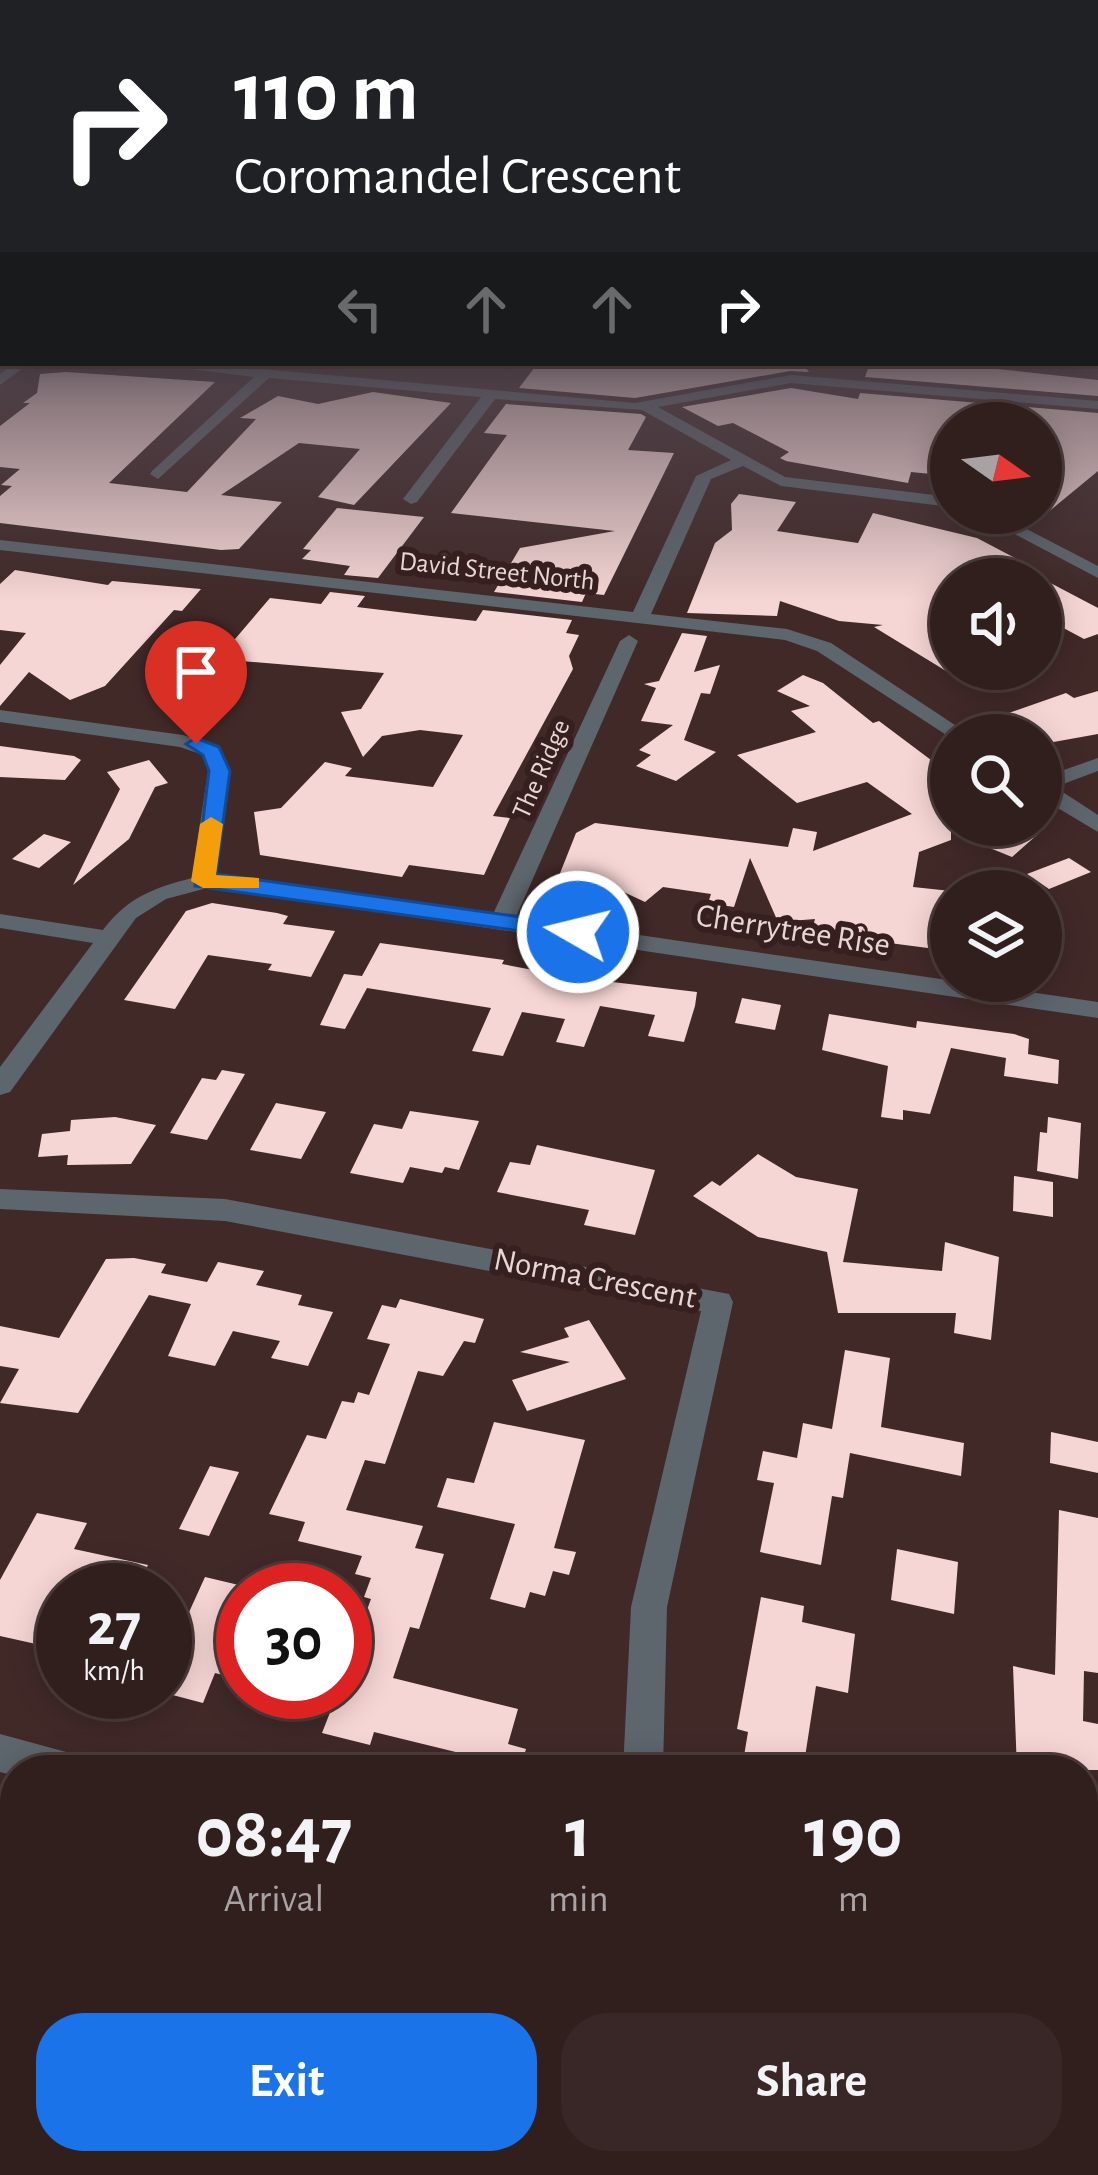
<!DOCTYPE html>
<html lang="en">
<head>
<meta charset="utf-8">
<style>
	:root { --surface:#311f1e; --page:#392727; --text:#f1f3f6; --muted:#a8a2a4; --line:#4c3d3c; --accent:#1a73e8 }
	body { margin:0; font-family:"Alegreya Sans",sans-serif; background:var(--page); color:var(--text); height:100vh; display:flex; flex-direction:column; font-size:45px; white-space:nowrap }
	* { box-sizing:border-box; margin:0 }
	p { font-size:39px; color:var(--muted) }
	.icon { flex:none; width:66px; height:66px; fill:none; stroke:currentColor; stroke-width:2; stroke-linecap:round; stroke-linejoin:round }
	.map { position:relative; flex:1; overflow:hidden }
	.panel { position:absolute; left:0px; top:1755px; width:1098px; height:420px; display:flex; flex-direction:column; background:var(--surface); border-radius:48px 48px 0 0; box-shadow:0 6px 30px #0003,0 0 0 3px var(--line) }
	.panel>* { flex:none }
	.top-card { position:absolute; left:0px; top:0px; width:1098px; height:366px; box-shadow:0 6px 30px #0003,0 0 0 3px var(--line); background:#202124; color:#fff; overflow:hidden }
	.needle { width:78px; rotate:104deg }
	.tools { position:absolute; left:930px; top:402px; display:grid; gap:24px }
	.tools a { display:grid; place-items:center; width:132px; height:132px; border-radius:50%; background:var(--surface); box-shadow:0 6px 30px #0003,0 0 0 3px var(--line); font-size:60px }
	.speed { position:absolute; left:36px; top:1563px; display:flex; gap:24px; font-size:60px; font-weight:700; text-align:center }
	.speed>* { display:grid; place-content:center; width:156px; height:156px; border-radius:50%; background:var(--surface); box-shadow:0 6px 30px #0003,0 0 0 3px var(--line); line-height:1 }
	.speed small { font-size:30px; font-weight:400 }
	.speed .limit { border:18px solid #d22; background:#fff; color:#111 }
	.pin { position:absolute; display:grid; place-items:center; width:102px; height:102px; color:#fff; margin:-123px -51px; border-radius:50% 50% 50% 0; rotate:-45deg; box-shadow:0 0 12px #0007 }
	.pin .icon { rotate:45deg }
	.me { position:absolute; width:132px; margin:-66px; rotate:278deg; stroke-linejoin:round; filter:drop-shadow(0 0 9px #0008) }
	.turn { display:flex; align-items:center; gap:42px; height:252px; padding:0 36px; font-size:54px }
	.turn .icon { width:156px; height:156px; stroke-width:2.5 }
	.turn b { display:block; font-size:84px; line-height:102px }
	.lanes { display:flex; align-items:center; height:114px; padding:0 36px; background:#0003; justify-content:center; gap:60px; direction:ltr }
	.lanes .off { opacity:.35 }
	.eta { display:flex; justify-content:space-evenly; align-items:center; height:204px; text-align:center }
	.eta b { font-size:72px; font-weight:600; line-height:84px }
	.action { display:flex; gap:24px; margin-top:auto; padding:24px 36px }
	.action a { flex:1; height:138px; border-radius:48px; background:var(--accent); color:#fff; font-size:48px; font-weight:600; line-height:138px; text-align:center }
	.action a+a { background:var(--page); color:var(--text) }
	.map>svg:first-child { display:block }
	.building { fill:#f6d6d4 }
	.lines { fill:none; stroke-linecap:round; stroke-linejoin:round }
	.minor { fill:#5d656d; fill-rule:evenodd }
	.route { fill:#1a73e8; stroke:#114b97; stroke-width:3 }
	.slow { fill:#f59e0b }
	.labels { text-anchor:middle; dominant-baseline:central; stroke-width:12; stroke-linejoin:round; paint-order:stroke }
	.far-street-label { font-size:27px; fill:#e6d6d5; stroke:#361f1e }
	.street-label { font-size:33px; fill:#e6d6d5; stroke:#361f1e }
</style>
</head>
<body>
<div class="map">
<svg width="1098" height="2175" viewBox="0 0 1098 2175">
	<rect width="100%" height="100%" fill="#412928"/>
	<path class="building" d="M538 363H802L809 372 790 371 635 398 519 388Z
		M870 363 961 365 1098 380V396L865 377Z
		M66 372 215 382 109 483 187 492 256 419 240 418 278 396 318 404 373 392 451 403 354 505 318 497 360 449 299 443 221 495 282 502 239 549 221 550 0 523V496L12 486 1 485 20 469 0 467V426L30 403H23L37 393 40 374Z
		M791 388 858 399 860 393 1098 413V471L1041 518V423H951V476L911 472 908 483 786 461 780 458 789 452 733 423 718 426 682 407Z
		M506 404 641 414 646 417 628 450 674 453 604 595 586 593 582 602 494 592 520 548 615 531 451 513 507 435 484 433Z
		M739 494 796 502 777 531 858 543 873 513 977 538 1015 558 951 579V674L874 627 883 625 839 621 780 601 777 616 687 613 715 543 732 530 731 504Z
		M337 508 424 517 378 578 344 575 350 566 302 559 311 550 303 549Z
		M15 570 108 585 112 581 201 589 182 611 174 610 105 686 70 700 29 672 0 706V665L26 633 0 630V584Z
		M1041 578 1098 608V634L1084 639 1041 616Z
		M330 592 365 596 357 607 431 616 476 621 483 610 572 620 566 633 579 635 569 656 573 669 493 816 510 818 484 875 409 865 402 877 260 855 254 812 281 808 325 762 352 768 345 776 433 787 463 735 420 730 382 736 363 757 341 712 361 709 384 673 218 659 270 598 321 604Z
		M682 633 707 636 694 672 720 665 710 694 701 693 684 740 716 752 676 781 636 766 651 755 639 750 673 725 641 721 656 688 644 684 659 681Z
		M803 675 823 683 873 723 879 721 951 775V840L919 852 913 887 951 891V951L828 935 829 930 813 927 815 919 778 922 750 858 734 907 708 903 711 894 663 887 645 902 613 887 609 902 551 896 576 833 595 823 788 847 793 828 817 832 813 851 912 814 867 782 797 803 737 755 816 732 791 711 810 706 777 691Z
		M1098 691V734L1048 743 1041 735H1013L1016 728 986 721 1066 693 1074 698Z
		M0 746 74 756 81 760 65 780 0 777Z
		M149 760 168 783 155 787 129 839 73 885 120 789 107 772Z
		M1009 825 1038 834 1012 857 985 846Z
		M44 834 71 842 39 868 12 859Z
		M1069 858 1091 872 1049 889 1027 874Z
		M212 903 277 913 288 916 283 924 335 931 311 977 268 970 272 964 208 955 175 1009 124 1000 186 911Z
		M380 943 504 960 502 964 570 977 697 992 695 1006 684 1042 648 1036 655 1015 600 1006 584 1047 556 1042 565 1019 522 1012 503 1056 472 1051 491 1008 367 988 345 1029 320 1025 344 974 362 976Z
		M742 998 781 1005 775 1030 735 1023Z
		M829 1014 916 1028 917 1021 1014 1034 1029 1039 1028 1054 1059 1060 1058 1084 1004 1076 1006 1058 951 1048 930 1114 903 1110V1120L881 1117 888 1066 822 1050Z
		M222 1070 245 1074 207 1140 170 1133 202 1078 216 1080Z
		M276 1103 326 1112 301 1159 250 1150Z
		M410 1111 479 1121 459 1170 445 1167 442 1173 410 1167 403 1183 350 1173 374 1124 402 1129Z
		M115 1117 156 1125 131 1164 67 1165 68 1155 38 1157 42 1134 70 1131 71 1120Z
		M1048 1117 1081 1123 1078 1179 1037 1171 1040 1132 1047 1133Z
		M537 1145 655 1170 635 1235 584 1225 589 1210 497 1192 510 1162 530 1165Z
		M758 1154 796 1177 858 1189 843 1262 942 1271 945 1242 999 1257 991 1340 954 1333 956 1313H838L827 1252 758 1237 693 1196 712 1181 720 1186Z
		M1014 1176 1053 1182V1217L1013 1211Z
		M134 1258 166 1264 161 1273 207 1282 218 1262 264 1271 256 1285 302 1295 298 1305 333 1312 308 1366 271 1358 280 1341 233 1331 215 1366 168 1356 191 1304 149 1295 78 1413 0 1403 19 1369 0 1366V1326L59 1338 106 1259Z
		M400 1299 484 1319 475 1343 464 1341 443 1376 418 1371 385 1464 365 1460 346 1510 423 1526 415 1548 444 1554 419 1629 410 1627 393 1678 518 1709 508 1744 526 1749 520 1770 469 1765 472 1756 374 1732 370 1745 322 1733 338 1692H345V1648L352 1650 371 1599 364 1597 371 1578 355 1574 362 1556 298 1541 305 1522 269 1514 307 1435 326 1439 342 1401 354 1403 358 1392 369 1395 390 1344 367 1339 382 1305 396 1308Z
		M589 1320 626 1379 527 1411 512 1380 570 1362 520 1352 569 1337 564 1328Z
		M845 1350 890 1358 881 1427 964 1443 961 1476 850 1453 843 1498 832 1496 821 1565 760 1552 774 1483 757 1480 763 1451 797 1458 803 1423 832 1429Z
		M494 1422 585 1440 554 1548 576 1552 569 1575 553 1571 545 1596 530 1592 525 1608 490 1599 515 1524 437 1507 447 1478 474 1483Z
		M1051 1432 1098 1442V1473L1050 1463Z
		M210 1466 239 1472 209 1536 179 1529Z
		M1059 1510 1098 1518V1673L1084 1671 1083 1721 1098 1724V1770H1017L1013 1666 1055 1675Z
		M37 1513 87 1523 74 1549 148 1565 136 1590H63V1650L0 1636V1580Z
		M897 1549 958 1562 954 1614 891 1600Z
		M205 1577 243 1586V1610L227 1647 242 1650 231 1677 215 1673 203 1703 165 1693V1665Z
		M761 1597 804 1606 802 1622 855 1634 848 1693 816 1686 803 1770 744 1756 748 1732 737 1729Z"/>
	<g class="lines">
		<path class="minor" d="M1095 315 1098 316V324L1095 323Z
			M0 345 3 346V354L0 353Z
			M14 363H30L0 385V374Z
			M142 363H196L635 403 791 375 1098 401V409L791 383 658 407 785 477 951 497V507L781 486 743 466 711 479 651 614 787 629 831 643 970 735 951 738 817 651 785 640 0 550V540L633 612 696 476 731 460 642 410 495 399 417 502 411 504 403 499 481 397 269 378 158 479 150 474 152 471 254 377Z
			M975 513H996L1098 566V578Z
			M629 635 638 641 516 917 1098 1002V1018L211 887 166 899 136 918 10 1092 0 1095V1067L93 943 0 928V914L103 930C127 898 153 888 192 878L208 771 203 755 180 747 0 722V710L183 735 219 747 230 771 216 874 493 914 620 641Z
			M1098 758V771L1055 787 1098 815V832L1041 798V778Z
			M0 1189 225 1199 729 1294 733 1302 667 1607 663 1770H623L631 1607 701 1311 225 1221 0 1209Z
			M0 1734 81 1756 87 1770H15V1776L0 1772Z
			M573 2160H619L616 2175H570Z"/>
	</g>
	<linearGradient id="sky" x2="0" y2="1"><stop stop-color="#241716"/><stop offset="0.5" stop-color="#544953"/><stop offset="1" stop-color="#544953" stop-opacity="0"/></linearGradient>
	<rect width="1098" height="602" fill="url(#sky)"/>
	<path class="route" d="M196 738 219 747 230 771 216 874 578 925 591 932 578 939 195 886 209 771 203 755 186 744Z"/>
	<path class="slow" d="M211 817 223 824 216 875 259 878V888H203L191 881 200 824Z"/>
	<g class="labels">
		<g class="far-street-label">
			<text transform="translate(497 571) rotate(6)">David Street North</text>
			<text transform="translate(541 769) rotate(-66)">The Ridge</text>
		</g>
		<g class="street-label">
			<text transform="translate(793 931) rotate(9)">Cherrytree Rise</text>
			<text transform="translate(595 1279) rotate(11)">Norma Crescent</text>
		</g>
	</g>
</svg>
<div class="tools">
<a><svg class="needle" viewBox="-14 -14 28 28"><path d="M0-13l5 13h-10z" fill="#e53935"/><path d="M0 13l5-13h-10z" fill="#a8a2a4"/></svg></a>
<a><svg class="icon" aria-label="sound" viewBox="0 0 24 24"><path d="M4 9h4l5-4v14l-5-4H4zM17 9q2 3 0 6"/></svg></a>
<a><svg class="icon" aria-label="search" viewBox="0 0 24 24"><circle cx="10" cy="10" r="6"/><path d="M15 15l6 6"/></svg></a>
<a><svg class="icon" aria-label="layers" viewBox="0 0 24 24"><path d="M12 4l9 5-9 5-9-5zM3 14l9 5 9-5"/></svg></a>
</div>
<div class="speed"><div>27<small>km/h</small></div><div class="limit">30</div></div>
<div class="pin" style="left:196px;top:744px;background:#d93025"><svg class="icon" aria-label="arrive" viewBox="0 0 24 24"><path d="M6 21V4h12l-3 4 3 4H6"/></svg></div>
<svg class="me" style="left:578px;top:932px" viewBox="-20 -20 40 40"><circle r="17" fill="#1a73e8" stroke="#fff" stroke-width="3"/><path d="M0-11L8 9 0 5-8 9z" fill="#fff"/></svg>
<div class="top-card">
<div class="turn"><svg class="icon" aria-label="right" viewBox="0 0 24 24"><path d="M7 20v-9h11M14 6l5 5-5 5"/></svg><div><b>110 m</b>Coromandel Crescent</div></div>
<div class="lanes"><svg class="icon off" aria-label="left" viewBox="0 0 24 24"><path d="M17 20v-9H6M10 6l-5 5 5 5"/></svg><svg class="icon off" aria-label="ahead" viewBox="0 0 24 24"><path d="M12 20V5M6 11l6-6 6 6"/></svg><svg class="icon off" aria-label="ahead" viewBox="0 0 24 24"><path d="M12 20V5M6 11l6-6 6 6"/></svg><svg class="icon" aria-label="right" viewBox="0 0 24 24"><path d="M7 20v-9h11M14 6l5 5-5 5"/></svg></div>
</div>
<section class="panel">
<div class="eta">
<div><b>08:47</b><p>Arrival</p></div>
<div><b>1</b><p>min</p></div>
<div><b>190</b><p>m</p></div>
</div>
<div class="action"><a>Exit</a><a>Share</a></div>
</section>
</div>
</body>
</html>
